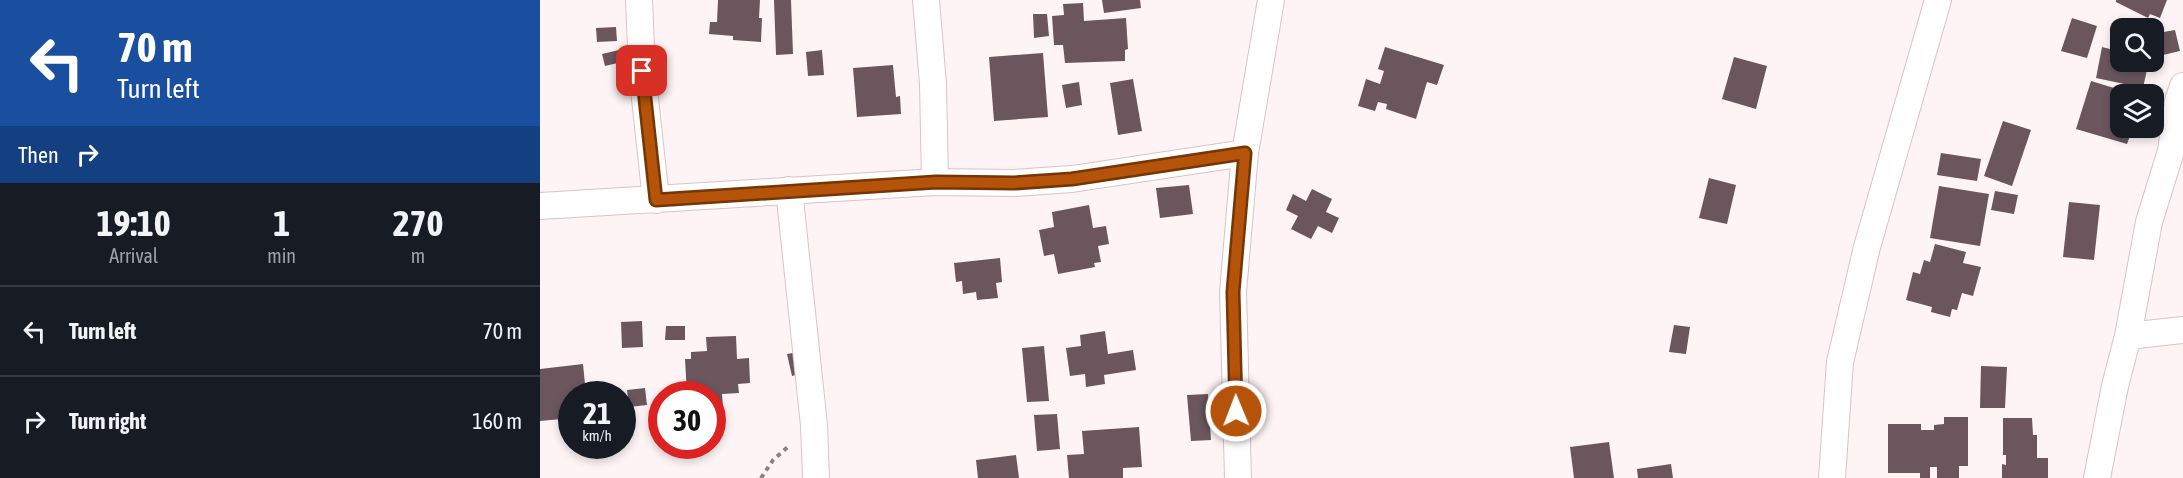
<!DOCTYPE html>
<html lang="en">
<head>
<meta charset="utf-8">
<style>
	:root { --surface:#171b24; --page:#242831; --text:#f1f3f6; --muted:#9ea1a6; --line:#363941 }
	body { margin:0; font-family:"Asap Condensed",sans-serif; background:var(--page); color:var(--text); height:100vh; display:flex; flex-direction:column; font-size:22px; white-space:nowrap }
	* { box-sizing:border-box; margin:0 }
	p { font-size:20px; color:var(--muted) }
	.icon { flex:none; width:33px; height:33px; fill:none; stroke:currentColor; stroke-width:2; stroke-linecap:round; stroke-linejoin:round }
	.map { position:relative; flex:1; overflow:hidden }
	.sheet { display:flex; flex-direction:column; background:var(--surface); width:540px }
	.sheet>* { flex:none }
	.guide { background:#1a4fa0; color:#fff; overflow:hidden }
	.buttons { position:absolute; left:1570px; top:18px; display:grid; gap:12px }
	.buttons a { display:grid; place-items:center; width:54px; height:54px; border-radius:12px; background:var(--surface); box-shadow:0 3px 9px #0003; font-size:30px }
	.speed { position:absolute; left:18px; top:381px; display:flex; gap:12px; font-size:30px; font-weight:700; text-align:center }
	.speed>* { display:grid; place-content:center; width:78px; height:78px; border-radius:50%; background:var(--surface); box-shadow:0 3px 9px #0003; line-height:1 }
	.speed small { font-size:15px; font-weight:400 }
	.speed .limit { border:9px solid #d22; background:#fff; color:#111 }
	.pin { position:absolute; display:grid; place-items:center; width:51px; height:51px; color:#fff; margin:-26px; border-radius:12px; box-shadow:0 3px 9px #0006 }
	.me { position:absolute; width:66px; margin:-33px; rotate:359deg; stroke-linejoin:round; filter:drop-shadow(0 0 4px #0008) }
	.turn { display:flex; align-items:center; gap:21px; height:126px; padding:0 18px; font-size:27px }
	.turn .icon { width:78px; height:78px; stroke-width:2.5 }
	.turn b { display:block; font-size:42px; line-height:51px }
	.then { display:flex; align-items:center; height:57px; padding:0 18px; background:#0003; gap:12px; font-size:22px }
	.eta { display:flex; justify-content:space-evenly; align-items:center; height:102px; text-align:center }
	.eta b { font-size:36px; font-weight:700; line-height:42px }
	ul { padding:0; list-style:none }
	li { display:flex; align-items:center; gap:18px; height:90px; padding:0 18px; border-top:2px solid var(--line) }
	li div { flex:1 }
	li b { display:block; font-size:22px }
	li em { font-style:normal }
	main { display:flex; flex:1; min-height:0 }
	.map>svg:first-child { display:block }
	.building { fill:#6b565d }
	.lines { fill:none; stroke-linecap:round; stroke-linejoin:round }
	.minor-casing { stroke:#dac2c9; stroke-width:28 }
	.path { stroke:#8b8284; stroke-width:4; stroke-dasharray:4.5 4.5; stroke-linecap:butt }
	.minor { stroke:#fff; stroke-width:26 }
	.route-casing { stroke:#753606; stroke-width:15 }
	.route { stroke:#b45309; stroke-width:10 }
</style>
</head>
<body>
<main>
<section class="sheet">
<div class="guide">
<div class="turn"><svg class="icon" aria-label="left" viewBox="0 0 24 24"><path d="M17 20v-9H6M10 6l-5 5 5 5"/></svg><div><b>70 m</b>Turn left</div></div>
<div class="then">Then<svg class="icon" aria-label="right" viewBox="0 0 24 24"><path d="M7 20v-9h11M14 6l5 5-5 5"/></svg></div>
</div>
<div class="eta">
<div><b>19:10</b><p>Arrival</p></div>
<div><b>1</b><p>min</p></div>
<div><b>270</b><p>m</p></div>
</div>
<ul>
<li><svg class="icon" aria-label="left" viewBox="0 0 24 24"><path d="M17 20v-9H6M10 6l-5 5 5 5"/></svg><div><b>Turn left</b></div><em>70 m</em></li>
<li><svg class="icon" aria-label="right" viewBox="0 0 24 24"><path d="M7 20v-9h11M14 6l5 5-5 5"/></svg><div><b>Turn right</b></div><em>160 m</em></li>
</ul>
</section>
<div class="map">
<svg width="1643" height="478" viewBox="0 0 1643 478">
	<rect width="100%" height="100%" fill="#fef4f6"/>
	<path class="building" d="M178 0H220L219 18H222L221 42 193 40V36L169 34 170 22H177Z
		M234 0H251L253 54 236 55Z
		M562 0H600L601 8 564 13Z
		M1576 0H1627L1620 18 1610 14 1608 18 1576 2Z
		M543 3 544 21 586 18 588 49 585 50V61L525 63 523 45H514L512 16 524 15 523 4Z
		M493 14H507L509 36 494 38Z
		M1532 18 1557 26 1547 58 1521 51Z
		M1578 23 1593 26 1592 28H1581V62H1602V64L1608 65 1603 88 1556 78 1562 47 1570 49Z
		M76 27 77 41 57 42 56 28Z
		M1635 30 1640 51 1623 55 1618 33Z
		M845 47 904 65 897 85 887 82 876 119 846 109 847 104 838 102 835 111 818 106 826 79 840 84 844 71 838 69Z
		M83 49 86 61 65 66 62 54Z
		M282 50 284 75 268 76 266 52Z
		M503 53 508 117 454 121 449 57Z
		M1194 57 1227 66 1216 109 1182 99Z
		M353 65 356 97 360 96 361 114 317 117 313 68Z
		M593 79 602 131 578 135 570 83Z
		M1551 81 1584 91 1581 94 1575 119 1581 121V128H1593L1587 144 1536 129Z
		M539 82 542 105 526 108 522 85Z
		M1463 121 1491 130 1472 186 1444 176Z
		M1401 153 1441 159 1437 181 1397 175Z
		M1169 178 1196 185 1187 224 1159 218Z
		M649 185 653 214 620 218 616 188Z
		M1399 186 1449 194 1440 246 1390 238Z
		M772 189 792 199 786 212 799 218 792 233 778 226 771 239 751 229 758 216 746 210 753 194 766 201Z
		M1455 191 1478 195 1474 214 1451 210Z
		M1529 202 1560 205 1554 260 1523 257Z
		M549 205 553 228 566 226 569 244 558 246 561 262 554 263 555 267 518 274 514 254 504 256 499 230 514 227 512 212Z
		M1395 244 1426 252 1423 263 1441 267 1433 296 1422 293 1417 310 1412 309 1410 317 1391 312 1392 307 1366 300 1373 272 1380 274 1384 260 1390 262Z
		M460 258 462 282 456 283 458 298 437 300 436 292 423 294 422 281 416 282 414 263Z
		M102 321 103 347 82 348 81 322Z
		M1134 325 1150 327 1146 354 1129 352Z
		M126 326H145V340H125Z
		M565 331 568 354 593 350 596 370 564 375 565 384 546 387 545 374 530 376 526 348 541 346 540 335Z
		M196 336 197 359 209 358 210 383 198 384 199 393 182 394 183 407 172 408V394H147L145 359H151V352L167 351 166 337Z
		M504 346 509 401 487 402 482 348Z
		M258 352 263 373 252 376 247 354Z
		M43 364 46 394H32V418L0 421V369Z
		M1441 366 1467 367 1465 408H1440Z
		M105 388 107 405 89 407 87 390Z
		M668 394 671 440 651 441 647 395Z
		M517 414 520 449 497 451 494 415Z
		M1404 417H1428V466H1419V478H1397V467H1390V478H1380V473H1348V424H1381V430H1394V425L1404 424Z
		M1463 418H1492L1493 435H1497V458H1508V478H1462V464L1466 465V455H1463Z
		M599 427 602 467 583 468V478H529L527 455 544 454 542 431Z
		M1069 442 1074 478H1034L1030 447Z
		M476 455 479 478H438L436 460Z
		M1131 464 1133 478H1098L1097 469Z"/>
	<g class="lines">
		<g class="minor-casing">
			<path id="minor" d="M99 0 102 71 116 200
				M386 0 393 84 395 182
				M249 190 274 425 276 478
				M0 206 395 182 474 183 532 179 705 153
				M1588 336 1643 330
				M698 478 693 292 705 153 731 0
				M1292 478 1300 362 1327 247 1398 0
				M1557 478 1575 386 1588 336 1609 222 1631 151 1638 101 1643 86"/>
		</g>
		<path class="path" d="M221 478 233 460 250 445"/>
		<use href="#minor" class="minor"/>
	</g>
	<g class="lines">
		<g class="route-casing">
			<path id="route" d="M102 71 116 200 396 182 474 183 532 179 705 153 693 292 696 411"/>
		</g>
		<use href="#route" class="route"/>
	</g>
</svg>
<div class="buttons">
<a><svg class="icon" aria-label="search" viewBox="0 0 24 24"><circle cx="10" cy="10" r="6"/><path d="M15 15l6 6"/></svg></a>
<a><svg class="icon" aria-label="layers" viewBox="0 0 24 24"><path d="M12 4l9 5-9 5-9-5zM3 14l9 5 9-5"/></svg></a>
</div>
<div class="speed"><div>21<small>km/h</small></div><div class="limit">30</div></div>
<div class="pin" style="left:102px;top:71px;background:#d93025"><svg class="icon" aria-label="arrive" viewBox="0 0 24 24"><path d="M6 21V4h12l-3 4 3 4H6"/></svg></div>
<svg class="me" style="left:696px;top:411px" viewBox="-20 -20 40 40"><circle r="17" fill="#b45309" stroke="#fff" stroke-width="3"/><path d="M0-11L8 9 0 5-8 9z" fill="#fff"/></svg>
</div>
</main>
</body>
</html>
